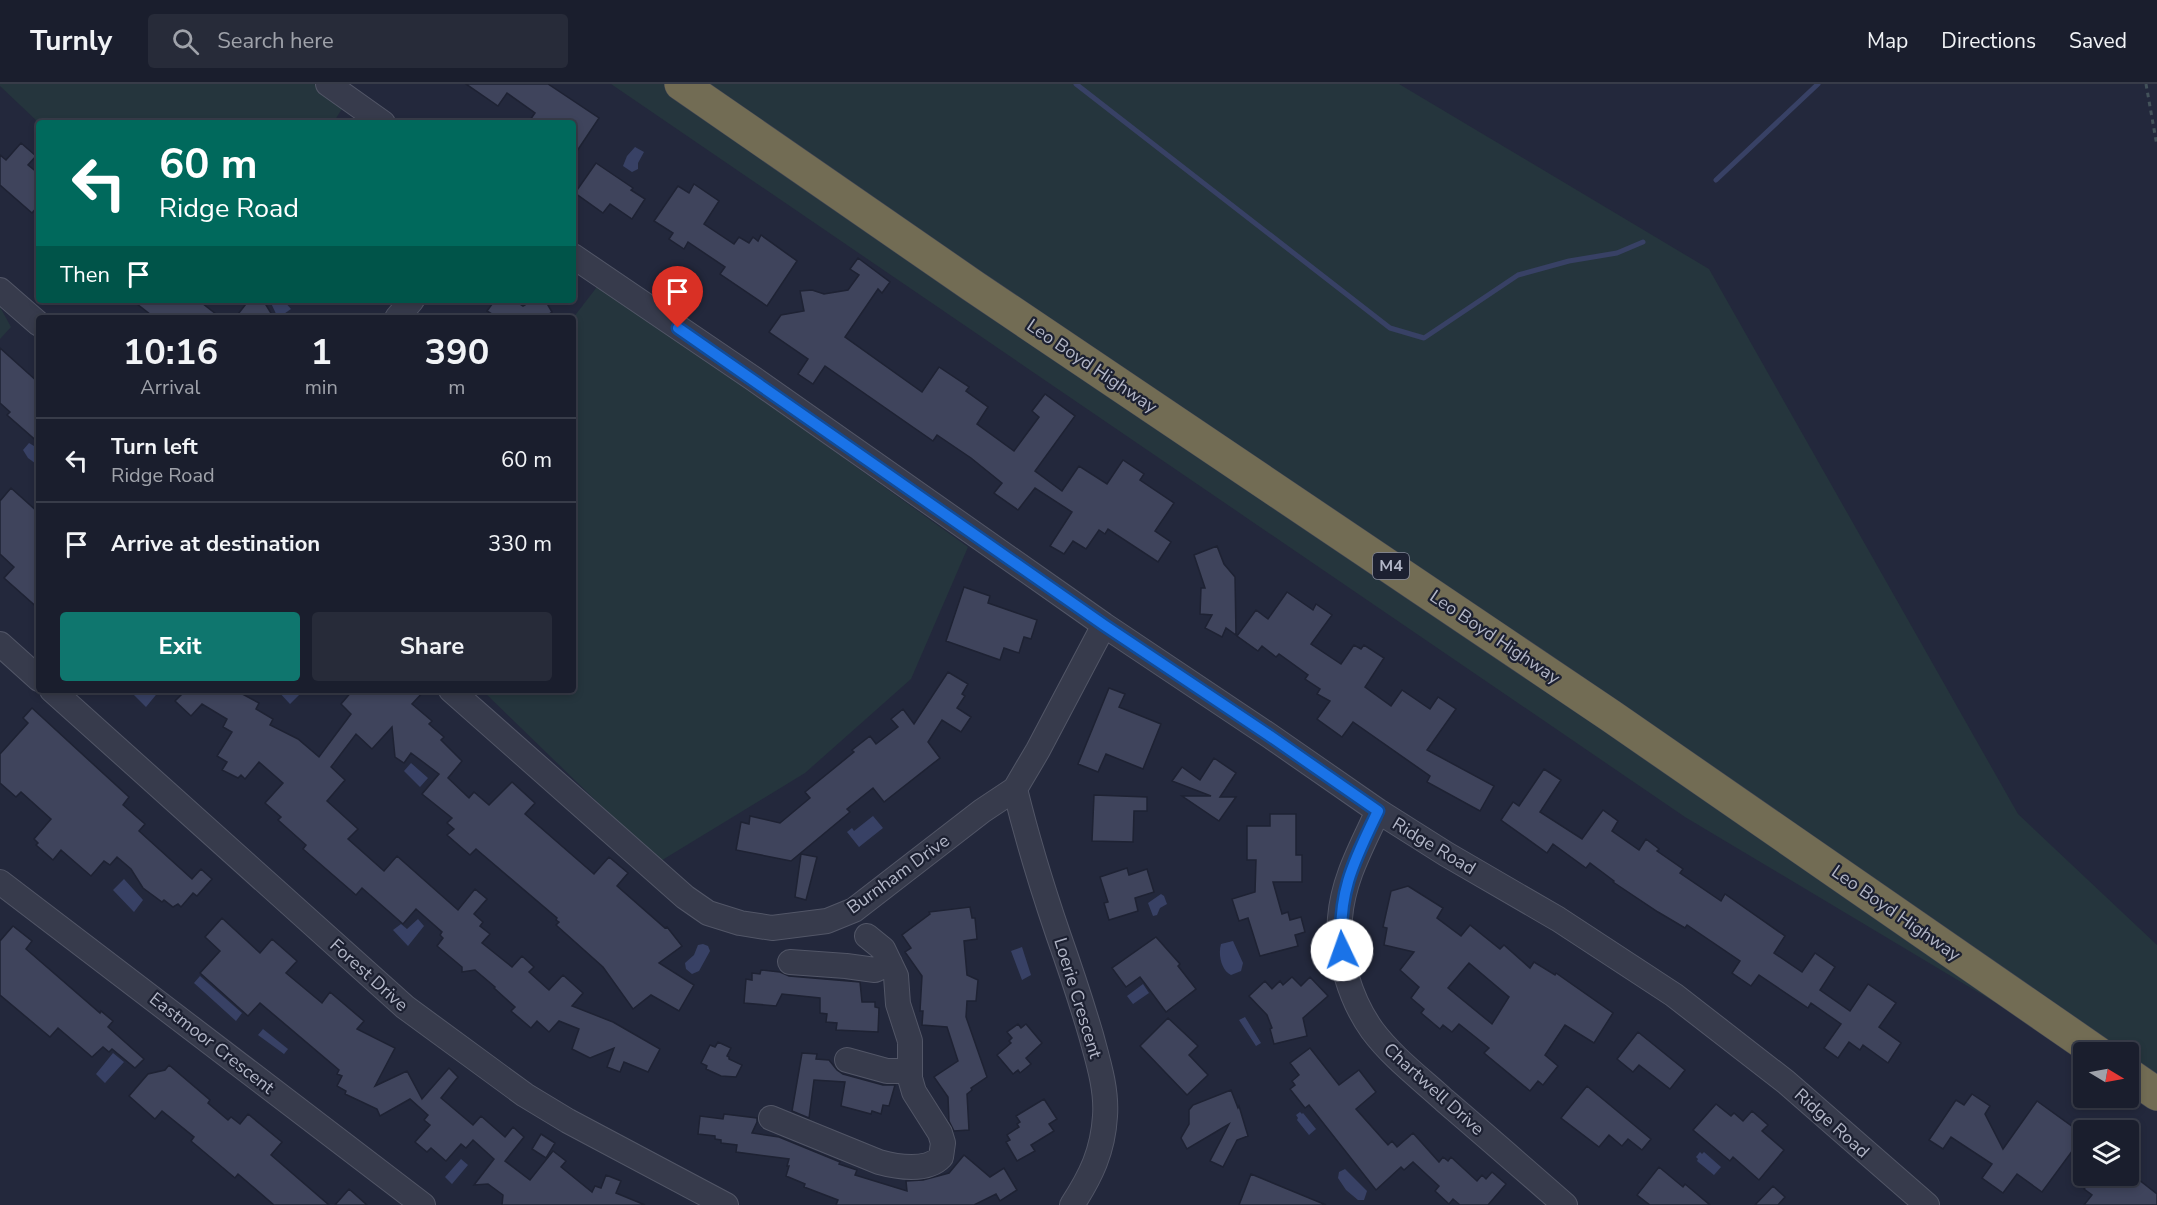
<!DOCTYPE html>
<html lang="en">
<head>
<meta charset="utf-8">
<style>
	:root { --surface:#1a1e2d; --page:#272b39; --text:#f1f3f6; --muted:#9fa2aa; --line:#383c49; --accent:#0f766e }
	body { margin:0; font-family:"Nunito Sans",sans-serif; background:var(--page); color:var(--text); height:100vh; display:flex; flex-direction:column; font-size:22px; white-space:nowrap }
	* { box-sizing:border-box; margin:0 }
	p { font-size:20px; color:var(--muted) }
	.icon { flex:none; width:33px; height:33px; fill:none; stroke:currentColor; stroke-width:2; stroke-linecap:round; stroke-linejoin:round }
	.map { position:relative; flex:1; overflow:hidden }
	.side { position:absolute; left:36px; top:231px; width:540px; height:378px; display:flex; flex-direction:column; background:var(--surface); border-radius:6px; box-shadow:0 3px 9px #0003,0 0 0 2px var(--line) }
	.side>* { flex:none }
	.hud { position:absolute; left:36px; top:36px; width:540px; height:183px; border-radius:6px; box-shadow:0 3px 9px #0003,0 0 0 2px var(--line); background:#00695c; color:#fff; overflow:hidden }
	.needle { width:39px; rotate:100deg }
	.fabs { position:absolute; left:2073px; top:958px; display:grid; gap:12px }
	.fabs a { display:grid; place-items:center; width:66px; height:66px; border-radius:6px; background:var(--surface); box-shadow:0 3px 9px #0003,0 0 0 2px var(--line); font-size:30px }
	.pin { position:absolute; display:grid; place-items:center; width:51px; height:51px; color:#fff; margin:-62px -26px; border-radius:50% 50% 50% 0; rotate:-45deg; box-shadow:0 0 6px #0007 }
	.pin .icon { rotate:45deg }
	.me { position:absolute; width:66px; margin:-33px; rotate:357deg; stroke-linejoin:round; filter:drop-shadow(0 0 4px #0008) }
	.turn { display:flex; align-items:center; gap:21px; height:126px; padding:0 24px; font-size:27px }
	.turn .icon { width:78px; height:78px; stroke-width:2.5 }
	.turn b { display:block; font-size:42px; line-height:51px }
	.then { display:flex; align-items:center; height:57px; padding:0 24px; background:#0003; gap:12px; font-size:22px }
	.eta { display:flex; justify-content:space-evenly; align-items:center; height:102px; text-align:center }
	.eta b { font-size:36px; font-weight:700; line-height:42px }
	.button { display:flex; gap:12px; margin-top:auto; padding:12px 24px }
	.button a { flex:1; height:69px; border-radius:6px; background:var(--accent); color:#fff; font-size:24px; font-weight:700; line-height:69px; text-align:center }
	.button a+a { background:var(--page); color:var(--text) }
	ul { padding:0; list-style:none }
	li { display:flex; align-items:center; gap:18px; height:84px; padding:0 24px; border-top:2px solid var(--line) }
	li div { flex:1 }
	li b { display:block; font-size:22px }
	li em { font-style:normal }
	header { display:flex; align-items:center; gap:36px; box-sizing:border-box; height:84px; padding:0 30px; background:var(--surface); border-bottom:2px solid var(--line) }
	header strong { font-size:28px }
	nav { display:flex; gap:33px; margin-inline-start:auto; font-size:21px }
	.search { width:420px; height:54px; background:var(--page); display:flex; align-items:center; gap:15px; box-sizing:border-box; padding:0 21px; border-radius:6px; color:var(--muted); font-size:22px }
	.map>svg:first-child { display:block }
	.green { fill:#25353d }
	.water { fill:#384165 }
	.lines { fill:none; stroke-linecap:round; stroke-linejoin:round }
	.stream { stroke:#384165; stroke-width:5 }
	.building { fill:#3f445c; stroke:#1e2233; stroke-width:1.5; fill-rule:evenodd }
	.minor-casing { stroke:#525667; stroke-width:26 }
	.highway-casing { stroke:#3f4354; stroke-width:34 }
	.path { stroke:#43525a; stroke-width:3; stroke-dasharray:4.5 4.5; stroke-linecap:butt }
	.minor { stroke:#373b4c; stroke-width:24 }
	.highway { stroke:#726c54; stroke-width:33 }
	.route-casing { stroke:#114b97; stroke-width:15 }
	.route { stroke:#1a73e8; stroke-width:10 }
	.labels { text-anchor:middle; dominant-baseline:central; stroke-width:4.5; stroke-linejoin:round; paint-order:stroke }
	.shield { fill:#1c2031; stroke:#85899a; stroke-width:1.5 }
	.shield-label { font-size:16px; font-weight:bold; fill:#b2b6c7 }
	.street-label { font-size:18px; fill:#b2b6c7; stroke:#1c2031 }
</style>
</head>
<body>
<header>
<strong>Turnly</strong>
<div class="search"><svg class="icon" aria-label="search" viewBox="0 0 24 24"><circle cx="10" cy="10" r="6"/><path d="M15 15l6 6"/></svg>Search here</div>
<nav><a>Map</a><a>Directions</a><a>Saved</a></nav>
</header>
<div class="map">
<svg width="2157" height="1121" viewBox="0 0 2157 1121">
	<rect width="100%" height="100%" fill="#23283c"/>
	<path class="green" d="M0 0H314L345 20 333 39H39L0 2Z
		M611 0H1399L1709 185 2018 730 2157 861V1015L2129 998 2128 969H2084L2083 971 1685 733Z
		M600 199 968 463 911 595 805 689 659 778 482 606H573V234Z
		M0 223 11 243 0 255Z"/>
	<path class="water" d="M635 63 644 68 638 79V85L632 88 623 82 627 72Z
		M283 216 291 225 278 234 270 217Z
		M29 359 39 365V382L28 374 23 366Z
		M135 606 146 608 149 606H160L146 623 132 609Z
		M277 606H296L300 610 290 620Z
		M411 679 428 694 420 703 404 687Z
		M873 732 883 744 859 763 847 748 852 744 854 747Z
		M124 795 143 816 134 828 113 806Z
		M1161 810 1164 812 1167 820 1160 824 1157 831 1153 832 1148 819Z
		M418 835 424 842 408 862 393 846 401 840 407 845Z
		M1233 857 1243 879 1241 887 1231 891C1221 886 1218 870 1221 860Z
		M703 860 708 862 710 867 699 887 692 890 686 885 685 879 694 871 698 861Z
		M1022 863 1031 891 1022 896 1011 867Z
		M200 892 242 929 236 937 194 899Z
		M1143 900 1149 909 1133 920 1127 912Z
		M1245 933 1261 959 1256 962 1239 936Z
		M263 945 288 965 284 970 258 951Z
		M113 969 124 978 105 999 96 990Z
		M1300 1028 1302 1030 1303 1029 1316 1045 1309 1051 1297 1036 1298 1034 1296 1031Z
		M1700 1068 1702 1070 1704 1068 1721 1083 1714 1091 1697 1077 1698 1075 1696 1073Z
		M461 1075 468 1081 452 1100 445 1093Z
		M1345 1085 1367 1107 1364 1116H1358L1346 1106 1338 1094 1339 1088Z"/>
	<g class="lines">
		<path class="stream" d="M1076 0 1390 244 1424 254 1518 191 1569 177 1617 169 1643 158
			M1716 96 1818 0"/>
	</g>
	<path class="building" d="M466 0H548L599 34 573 73V39H528L535 29 507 9 498 22Z
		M21 59 36 72 28 81 39 90V121L32 129 0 101V71L6 76Z
		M596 79 633 104 631 106 645 115 632 135 610 120 603 129 575 109Z
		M694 100 719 117 704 140 734 160 739 153 749 159 753 153 758 157 761 151 797 177 767 222 720 190 725 183 688 158 684 165 669 155 673 149 654 137 678 102 689 109Z
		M858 174 890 198 882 209 878 205 845 253 922 308 939 283 969 303 966 307 988 323 977 340 1014 367 1039 333 1032 327 1045 310 1075 332 1035 387 1062 407 1079 382 1107 400 1123 376 1144 390 1140 396 1174 419 1155 447 1171 458 1158 478 1108 445 1105 450 1099 446 1086 465 1073 457 1064 470 1050 462 1072 428 1035 404 1018 426 994 409 1002 399 971 374 937 351 933 357 825 282 813 300 798 290 808 275 769 248 781 231 804 227 800 207 812 206 824 210 848 206 859 191 850 185Z
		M132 216H198L221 234H155Z
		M249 216H263L274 234H235Z
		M495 216H514L523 222 533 216H545L552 228 543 234H498L487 227Z
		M0 264 39 299V359L7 331 10 328 0 319Z
		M11 404 39 429V525L4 494 14 483 0 470V417Z
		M1217 462 1224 480 1235 493 1236 551 1226 544 1222 553 1205 544 1212 531 1200 530 1201 504H1205L1194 471Z
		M964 503 990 512 988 519 1037 536 1031 555 1024 553 1019 569 1004 564 1000 576 946 557Z
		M1287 508 1313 526 1316 520 1332 531 1311 560 1341 580 1354 561 1361 565 1364 561 1384 574 1365 603 1391 622 1402 606 1430 625 1438 613 1456 625 1427 666 1494 702 1480 727 1427 698 1430 692 1353 638 1342 653 1317 635 1330 617 1317 610 1320 605 1305 595 1308 591 1279 570 1276 573 1262 562 1258 567 1237 552 1256 526 1268 535Z
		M948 588 968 600 962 610 965 612 957 624 971 633 961 648 942 636 928 658 940 674 884 718 873 704 847 725 850 728 791 777 736 766 741 738 749 740 750 732 780 739 810 714 805 708 854 668 852 666 870 652 876 660 898 643 891 635 903 625 914 640Z
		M1109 604 1125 610 1119 623 1161 640 1143 685 1106 670 1098 688 1078 680Z
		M179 606H235L259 619 256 625 273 635 270 641 298 655 319 673 351 630 341 620 353 606H425L412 620 432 637 429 640 444 653 441 656 462 677 448 694 469 714 474 708 489 721 512 698 535 719 525 730 594 790 609 773 628 789 617 802 665 844 667 843 682 862 659 879 694 901 679 927 651 911 633 925 603 883 556 841 559 838 556 836 557 834 476 765 470 771 447 751 454 745 447 739 452 734 422 710 439 690 411 669 404 679 395 673 392 643 372 665 356 650 331 683 345 696 327 717 358 745 348 755 384 787 397 772 458 826 475 805 487 815 474 830 483 838 480 842 490 850 482 859 512 883 522 872 534 883 529 888 549 906 563 891 583 909 572 922 613 938 660 965 648 988 624 978 620 988 607 983 614 964 590 974 572 965 579 945 559 937 549 948 537 937 531 944 511 927 515 923 494 904 495 903 475 886 462 888V883L437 862 443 854 440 851 442 848 416 825 403 840 362 804 356 811 303 765 306 761 278 736 281 733 265 719 283 699 259 678 245 695 241 691 238 694 222 686 227 678 217 672 232 648 223 643 227 635 202 620 191 632 175 617 183 609Z
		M32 624 129 713 123 721 145 740 139 747 192 795 201 785 212 795 197 812 193 809 181 823 178 820 173 823 164 816 162 818 143 804 131 785 117 773 110 781 104 777 91 792 61 766 53 776 36 761 38 759 34 755 51 735 21 708 16 713 0 699V670L28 639 23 634Z
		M1214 674 1236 689 1220 713H1236L1219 737 1182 712H1211L1172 697 1182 683 1200 696Z
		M1544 685 1561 696 1540 728 1582 755 1603 726 1618 737 1612 747 1639 766 1646 755 1659 765 1657 767 1683 785 1680 789 1721 817 1725 810 1785 852 1774 869 1802 888 1815 869 1835 883 1820 906 1850 927 1868 900 1896 919 1879 943 1901 959 1888 979 1863 961 1860 966 1849 958 1838 974 1824 964 1841 940 1811 919 1808 924 1759 891 1751 902 1732 889 1740 877 1687 841 1685 844 1658 828 1613 798 1614 797 1590 779 1586 784 1553 760 1547 769 1501 736 1513 718 1519 722Z
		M1094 711 1147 713V727H1134L1133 758 1092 757Z
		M1270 730H1296V771H1302V798H1273L1282 830 1288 828 1290 836 1301 833 1305 848 1295 851 1298 862 1260 872 1248 834 1239 837 1232 815 1255 808 1256 776H1247V742H1270Z
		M801 770 817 773 806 816 795 813Z
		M1127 784 1129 791 1147 785 1154 808 1135 814 1138 827 1109 836 1104 819 1108 818 1100 793Z
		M1408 802 1443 824 1437 834 1461 852 1470 841 1500 865 1504 861 1530 884 1534 878 1555 891 1556 889 1613 929 1594 959 1565 941 1545 971 1558 982 1543 1001 1538 997 1530 1007 1484 969 1489 964 1459 940 1452 948 1443 941 1440 945 1421 929 1424 925 1411 914 1419 903 1400 886 1414 868 1384 861 1387 844 1383 843 1391 807ZM1469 879 1509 913 1492 940 1448 904Z
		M970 823 972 834H975L977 855 964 857 967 891 978 896 976 917H967L966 933 987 993 971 1004 972 1006 967 1010 969 1046 954 1047 949 1037 948 1013 934 993 958 977 947 943 922 941 923 927H920L922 892 905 868 911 864 902 851 930 830 929 828Z
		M222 834 260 869 272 855 297 877 286 889 322 919 330 908 364 937 357 945 395 964 375 1002 407 987 422 1015 449 984 458 993 441 1014 473 1041 481 1032 505 1053 513 1043 524 1053 505 1077 530 1096 553 1067 566 1077 561 1083 592 1108 595 1102 601 1104 606 1091 621 1097 616 1109 645 1121H502L503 1111 488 1100 474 1101 494 1075 473 1056 466 1064 461 1060 446 1077 431 1064 427 1068 415 1058 430 1041 424 1036 428 1031 410 1015 380 1032 377 1025 345 1010 346 1007 337 1002 342 992 337 990 339 986 260 919 248 932 200 889 220 867 205 853Z
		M13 842 32 857 26 865 100 929 101 927 113 937 108 943 144 975 135 984 112 965 109 968 103 963 92 973 58 944 50 953 0 911V857Z
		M1156 853 1180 880 1178 882 1196 905 1166 928 1140 893 1126 903 1112 884Z
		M761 886 780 888 789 892 860 898 862 918H875V923L879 924 878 948 836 946 837 939 826 938 827 930 820 929V914L782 910 776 922 744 919 746 895 752 896V889L760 890Z
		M1292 893 1301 902 1310 893 1328 912 1303 934 1307 952 1274 960 1270 945 1272 944 1267 931 1249 912 1265 897 1272 905 1280 897 1283 901Z
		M1168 934 1198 962 1189 971 1208 991 1187 1011 1140 962Z
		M1018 940 1021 944 1026 940 1042 959 1026 974 1031 980 1020 989 1018 986 1013 990 997 971 1011 959 1009 957 1012 954 1007 948Z
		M1638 948 1685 986 1670 1005 1639 981 1633 988 1617 975Z
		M718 958 731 964 727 972 729 973V975L742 981 736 993 721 992 706 985 707 982 701 979 710 961 715 963Z
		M1310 964 1339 1001 1359 986 1376 1008 1356 1025 1388 1061 1392 1057 1397 1063 1413 1049 1439 1078 1443 1073 1448 1077 1451 1073 1477 1097 1482 1091 1486 1095 1492 1088 1506 1100 1488 1121H1460L1453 1115 1449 1120 1435 1107 1439 1102 1413 1078 1404 1086 1401 1083 1376 1106 1309 1021 1305 1024 1290 1005 1295 1001 1292 997 1299 991 1290 979Z
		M802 969 817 970 816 975 829 976 837 986 843 990 883 1001H895L889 1022 883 1021 881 1030 872 1027 871 1030 841 1022 845 998 814 996 809 1034 792 1027Z
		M169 981 210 1016 208 1019 228 1036 231 1033 240 1040 248 1030 282 1058 271 1071 329 1121H274L238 1090 235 1094 191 1057 194 1053 162 1027 155 1035 129 1012 148 990 165 986Z
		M1587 1002 1651 1055 1642 1066 1628 1055 1622 1062 1609 1051 1599 1063 1561 1034Z
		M1231 1006 1238 1024 1239 1022 1248 1052 1237 1056 1223 1083 1210 1077 1229 1040 1187 1065 1181 1054 1189 1040V1026L1193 1021Z
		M1972 1010 1990 1022 1985 1030 2003 1065 2037 1017 2084 1051 2042 1108 2017 1090 2003 1109 1982 1094 1992 1080 1951 1053 1943 1065 1929 1056 1956 1016 1964 1021Z
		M1044 1015 1057 1035 1049 1040 1054 1047 1031 1061 1035 1067 1017 1077 1006 1058 1010 1056 1007 1051 1019 1043 1017 1040 1020 1038 1016 1032Z
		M1716 1020 1731 1032 1734 1029 1743 1037 1752 1027 1768 1041 1762 1047 1784 1066 1759 1096 1733 1073 1730 1077 1693 1046Z
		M724 1030 757 1034V1038L752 1049 779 1053 840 1078 839 1080 857 1086 855 1091 907 1107 906 1097 923 1096 949 1089 964 1071 990 1093 1004 1084 1017 1106 1000 1117 996 1110 974 1121H836L838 1116 804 1103 805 1100 786 1092 789 1082H787L789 1075 736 1068 737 1061 721 1059V1056L715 1055V1052L698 1050 700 1032 723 1035Z
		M541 1050 555 1059 546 1074 532 1065Z
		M1659 1083 1683 1103 1685 1100 1710 1121H1650L1637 1111Z
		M1251 1090 1326 1121H1239Z
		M2095 1092H2134L2157 1110V1121H2084L2092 1111 2084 1105Z
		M1773 1102 1785 1113 1778 1121H1755Z
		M349 1105 367 1121H335Z"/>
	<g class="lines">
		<g class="minor-casing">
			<path id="minor" d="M328 0 383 39
				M573 172 754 295 1104 541 1270 652 1378 727 1446 770 1558 835 1674 911 1786 998 1927 1121
				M0 206 39 240
				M397 234 412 216
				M0 560 39 595
				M52 606 405 923 525 1011 568 1037 726 1121
				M451 606 685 813 708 829 740 839 772 844 827 837 854 826 982 727 1015 705 1038 666 1104 541
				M1015 705C1027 754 1042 803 1058 850 1070 884 1081 917 1091 951 1098 977 1107 1005 1105 1032 1103 1067 1091 1092 1072 1121
				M1378 727C1362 762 1343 795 1340 834 1337 872 1350 915 1372 946 1392 973 1420 994 1444 1016 1485 1051 1525 1086 1565 1121
				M0 798 423 1121
				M790 878 846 882 875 886 890 879
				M847 976 887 987H909
				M771 1034 879 1078C897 1083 927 1088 941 1073L943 1059 940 1049 914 1008 910 994V957L898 920 896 892 883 865 867 852"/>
		</g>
		<g class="highway-casing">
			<path id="highway" d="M681 0 973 202 1611 632 2098 969
				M2128 990 2157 1010"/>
		</g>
		<path class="path" d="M2146 0 2157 62"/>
		<use href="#minor" class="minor"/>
		<use href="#highway" class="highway"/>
	</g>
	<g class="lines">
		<g class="route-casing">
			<path id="route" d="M678 244 1104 541 1270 652 1378 727C1354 777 1337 809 1342 866"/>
		</g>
		<use href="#route" class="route"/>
	</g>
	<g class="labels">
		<rect class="shield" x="1373" y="469" width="36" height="26" rx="4.5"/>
		<g class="shield-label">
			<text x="1391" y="482">M4</text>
		</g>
		<g class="street-label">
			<text transform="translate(1092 282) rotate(34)">Leo Boyd Highway</text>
			<text transform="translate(1495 553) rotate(34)">Leo Boyd Highway</text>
			<text transform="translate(1434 762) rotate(31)">Ridge Road</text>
			<text transform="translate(898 790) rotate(-36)">Burnham Drive</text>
			<text transform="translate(1896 829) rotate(35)">Leo Boyd Highway</text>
			<text transform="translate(369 891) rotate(42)">Forest Drive</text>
			<text transform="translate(1078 914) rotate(73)">Loerie Crescent</text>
			<text transform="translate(212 959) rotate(38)">Eastmoor Crescent</text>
			<text transform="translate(1434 1005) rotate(42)">Chartwell Drive</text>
			<text transform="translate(1832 1039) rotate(42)">Ridge Road</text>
		</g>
	</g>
</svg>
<div class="fabs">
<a><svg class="needle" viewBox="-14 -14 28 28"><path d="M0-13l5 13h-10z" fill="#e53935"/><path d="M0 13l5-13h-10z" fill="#9fa2aa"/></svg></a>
<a><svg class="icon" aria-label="layers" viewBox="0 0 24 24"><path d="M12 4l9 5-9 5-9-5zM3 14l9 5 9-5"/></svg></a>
</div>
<div class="pin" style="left:678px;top:244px;background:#d93025"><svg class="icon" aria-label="arrive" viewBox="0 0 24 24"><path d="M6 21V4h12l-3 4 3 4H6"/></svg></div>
<svg class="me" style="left:1342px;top:866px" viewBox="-20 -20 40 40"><circle r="19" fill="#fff"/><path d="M0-13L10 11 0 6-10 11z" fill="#1a73e8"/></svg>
<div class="hud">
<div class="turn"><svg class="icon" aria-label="left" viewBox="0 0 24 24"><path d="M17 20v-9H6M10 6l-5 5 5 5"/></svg><div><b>60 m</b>Ridge Road</div></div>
<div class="then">Then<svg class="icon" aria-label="arrive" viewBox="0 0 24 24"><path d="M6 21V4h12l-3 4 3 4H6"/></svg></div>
</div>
<section class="side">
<div class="eta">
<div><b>10:16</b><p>Arrival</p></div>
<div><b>1</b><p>min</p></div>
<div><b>390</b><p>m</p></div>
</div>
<ul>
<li><svg class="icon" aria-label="left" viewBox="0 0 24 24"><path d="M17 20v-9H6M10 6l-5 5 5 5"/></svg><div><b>Turn left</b><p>Ridge Road</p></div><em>60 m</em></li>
<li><svg class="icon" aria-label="arrive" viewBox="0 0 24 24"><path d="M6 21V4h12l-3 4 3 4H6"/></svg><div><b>Arrive at destination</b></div><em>330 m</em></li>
</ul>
<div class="button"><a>Exit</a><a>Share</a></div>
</section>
</div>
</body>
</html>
